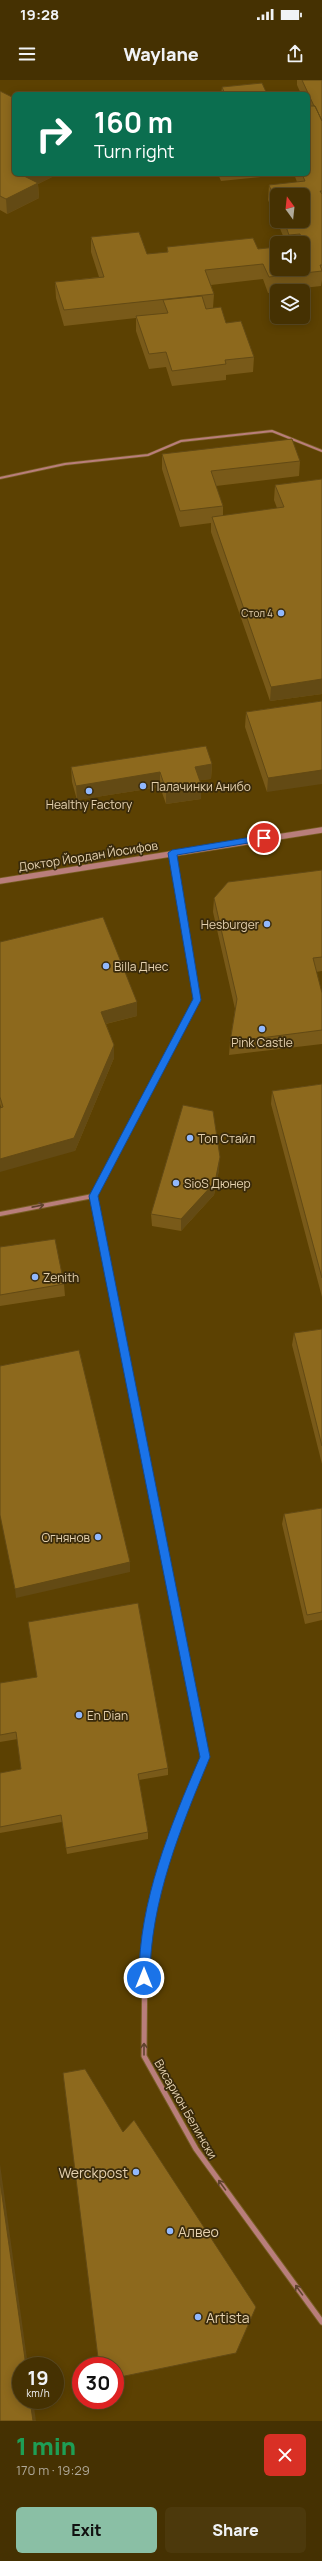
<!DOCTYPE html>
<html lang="en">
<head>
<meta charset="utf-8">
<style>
	:root { --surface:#453102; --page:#4c390c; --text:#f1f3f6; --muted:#b0a999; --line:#5d4c24; --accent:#8abfa5 }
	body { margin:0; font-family:Manrope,sans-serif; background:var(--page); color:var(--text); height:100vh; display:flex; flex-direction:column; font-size:15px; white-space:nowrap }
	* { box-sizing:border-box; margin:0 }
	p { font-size:13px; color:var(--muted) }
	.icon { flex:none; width:22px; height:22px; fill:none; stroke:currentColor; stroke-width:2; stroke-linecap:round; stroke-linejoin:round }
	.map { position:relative; height:2341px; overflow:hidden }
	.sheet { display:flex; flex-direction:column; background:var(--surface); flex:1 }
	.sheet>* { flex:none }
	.guide { position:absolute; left:12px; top:12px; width:298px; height:84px; border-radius:6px; box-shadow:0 2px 10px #0003,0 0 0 1px var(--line); background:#0b6e4f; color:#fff; overflow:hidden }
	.needle { width:26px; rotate:345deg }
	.buttons { position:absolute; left:270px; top:108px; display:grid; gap:8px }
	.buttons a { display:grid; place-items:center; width:40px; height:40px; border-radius:6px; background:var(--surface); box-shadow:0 2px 10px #0003,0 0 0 1px var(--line); font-size:20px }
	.speed { position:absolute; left:12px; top:2277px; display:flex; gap:8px; font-size:20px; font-weight:700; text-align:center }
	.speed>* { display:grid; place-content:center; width:52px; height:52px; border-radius:50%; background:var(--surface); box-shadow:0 2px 10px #0003,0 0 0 1px var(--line); line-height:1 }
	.speed small { font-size:10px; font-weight:400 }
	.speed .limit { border:6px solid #d22; background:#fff; color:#111 }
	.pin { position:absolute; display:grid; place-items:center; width:34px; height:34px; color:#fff; margin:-17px; border:2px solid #fff; border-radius:50%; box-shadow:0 1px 4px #0007 }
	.me { position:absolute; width:44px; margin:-22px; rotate:0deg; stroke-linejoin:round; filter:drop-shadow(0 0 3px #0008) }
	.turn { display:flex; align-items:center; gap:14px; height:84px; padding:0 16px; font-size:18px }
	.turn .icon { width:52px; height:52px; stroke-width:2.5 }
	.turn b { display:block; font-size:28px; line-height:34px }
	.round { display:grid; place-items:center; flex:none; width:42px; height:42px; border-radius:6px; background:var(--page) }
	.head { display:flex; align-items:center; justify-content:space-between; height:68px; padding:0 16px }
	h1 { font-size:24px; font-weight:800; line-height:30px; color:#1e9e55 }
	.primary-button { display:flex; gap:8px; margin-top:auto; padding:8px 16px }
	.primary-button a { flex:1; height:46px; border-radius:6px; background:var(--accent); color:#111; font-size:16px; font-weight:800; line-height:46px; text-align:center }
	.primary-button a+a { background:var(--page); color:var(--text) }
	.status { display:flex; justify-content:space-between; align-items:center; height:28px; padding:0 20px; background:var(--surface); direction:ltr }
	.status svg { height:11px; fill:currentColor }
	header { display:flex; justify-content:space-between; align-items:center; height:52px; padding:0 16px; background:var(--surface); font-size:18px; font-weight:800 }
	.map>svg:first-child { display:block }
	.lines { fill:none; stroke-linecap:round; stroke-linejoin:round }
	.service-casing { stroke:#775e25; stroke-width:3.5 }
	.minor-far2-casing { stroke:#775e25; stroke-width:5 }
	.minor-far1-casing { stroke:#775e25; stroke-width:6 }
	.minor-casing { stroke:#775e25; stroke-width:7 }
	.tertiary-casing { stroke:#775e25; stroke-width:7 }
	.service { stroke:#b97e7b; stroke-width:2 }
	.minor-far2 { stroke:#b97e7b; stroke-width:3.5 }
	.minor-far1 { stroke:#b97e7b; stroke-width:4 }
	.minor { stroke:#b97e7b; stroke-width:5 }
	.tertiary { stroke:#b97e7b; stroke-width:5.5 }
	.wall { fill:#795a19; fill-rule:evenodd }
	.shaded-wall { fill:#634a14 }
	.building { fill:#8d691d; stroke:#634a14 }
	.oneway { stroke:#5f432d }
	.route { fill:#1a73e8; stroke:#114b97 }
	.poi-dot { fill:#91b8fd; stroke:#392a0b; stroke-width:1.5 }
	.labels { text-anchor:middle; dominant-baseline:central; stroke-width:3.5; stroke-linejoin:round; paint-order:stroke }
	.far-poi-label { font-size:10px; fill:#e5d1af; stroke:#392a0b; text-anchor:end }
	.poi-label { font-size:12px; fill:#e5d1af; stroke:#392a0b; text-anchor:start }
	.street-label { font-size:12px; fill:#e5d1af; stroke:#392a0b }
	.near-poi-label { font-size:14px; fill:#e5d1af; stroke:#392a0b; text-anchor:start }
</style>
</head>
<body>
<div class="status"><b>19:28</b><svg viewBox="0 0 49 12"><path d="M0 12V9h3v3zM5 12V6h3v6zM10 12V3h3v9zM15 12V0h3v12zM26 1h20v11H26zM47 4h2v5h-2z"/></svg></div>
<header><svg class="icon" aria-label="menu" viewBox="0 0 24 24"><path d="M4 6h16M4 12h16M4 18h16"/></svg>Waylane<svg class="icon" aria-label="share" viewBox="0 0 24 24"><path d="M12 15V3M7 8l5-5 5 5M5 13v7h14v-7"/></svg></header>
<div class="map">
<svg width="322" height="2341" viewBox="0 0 322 2341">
	<rect width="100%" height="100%" fill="#5c4102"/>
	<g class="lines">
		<g class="service-casing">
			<path id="service" d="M0 398 65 384 148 375 181 361 272 351 322 371"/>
		</g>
		<g class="minor-far2-casing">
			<path id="minor-far2" d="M172 773 196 917"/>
		</g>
		<g class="minor-far1-casing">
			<path id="minor-far1" d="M0 1134 93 1116
				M180 1551 93 1116 197 920 196 916"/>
		</g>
		<g class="minor-casing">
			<path id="minor" d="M180 1550 205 1677 171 1759 145 1866 144 1976 196 2069 322 2242"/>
		</g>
		<g class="tertiary-casing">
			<path id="tertiary" d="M0 801 322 750"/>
		</g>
		<use href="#service" class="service"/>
		<use href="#minor-far2" class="minor-far2"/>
		<use href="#minor-far1" class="minor-far1"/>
		<use href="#minor" class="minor"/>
		<use href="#tertiary" class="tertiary"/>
	</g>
	<path class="wall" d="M297 0H322V200L321 206 277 211V212L268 213 263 199 211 205 214 214 213 228 254 277 253 292 226 295V300L172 306 166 287 149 289 136 251V238L64 246 56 218 55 202 99 197 91 172V157L147 174 167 172V167L258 169 303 189V163H286L268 120 269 105 297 102 294 94H308V14H301L297 5ZM277 115 303 141H277Z
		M222 7 267 14H221Z
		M0 11 14 94H58L38 104 39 118 7 134 0 130Z
		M218 94H270V96L221 101Z
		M162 374 300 381 299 396 216 406 223 426V436L277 428 274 420 275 405 322 399V614L270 621 211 452V443L180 447 162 389Z
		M322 621 267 712 245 647 246 632Z
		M212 684 211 699 200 700 201 719 166 724 160 707 77 720 72 702 71 687Z
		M322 790V891L316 892 322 913V964L229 975 230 962 235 929 213 832 214 818Z
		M0 862 137 922V936L106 944 114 965V978L75 1071 1 1027 0 1024Z
		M322 1004V1217L271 1024 272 1011Z
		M219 1090 214 1115 181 1151 152 1146 151 1134Z
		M0 1167 64 1204 65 1216 0 1226Z
		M322 1249V1384L292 1265 294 1253Z
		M322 1428V1540L305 1544 282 1444 284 1434Z
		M0 1603 168 1688V1695L139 1700 148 1752V1759L67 1774 62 1742 0 1753V1693L21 1689 18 1659 0 1662Z"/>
	<path class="shaded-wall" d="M27 94H58L38 104 39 118 7 134 6 119 24 96Z
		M322 599V614L270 621 271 607Z
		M212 684 211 699 195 701V687Z
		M322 690V704L267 712 268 698Z
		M160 692V707L77 720 76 706Z
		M201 704V719L166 724V710Z
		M137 922V936L101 945V932Z
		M114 965V978L75 1071 0 1092V1079Z
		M220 1077 219 1090 214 1115 181 1151V1139Z
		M130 1482V1492L16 1518 15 1509Z
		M0 2084 28 2286H26L0 2101Z
		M30 2320H33L36 2341H33Z"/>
	<path class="building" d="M302 0H322V41L315 26H314Z
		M262 3 267 14H225L222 7Z
		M0 11 14 18V94H27L24 96 38 103 6 119 0 116Z
		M308 26H315L322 41V111H320L322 114V185H320L322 191 269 197 263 184 205 190 214 214 64 230 55 202 104 197 91 157 139 152 147 174 168 172 167 167 253 158 258 169 277 167V189H303V164H304L300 154 289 155 284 141H303V115H277V125L269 105 305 101 302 94H308Z
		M202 216 206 229 221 227 226 243 241 241 254 277 225 280 226 284 172 291 166 272 149 274 136 236 168 233 163 220Z
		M292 359 300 381 211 391 223 426 180 431 162 374Z
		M322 399V599L271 607 212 437 284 427 275 405Z
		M322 621V690L268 698 246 632Z
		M206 666 212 684 195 687 201 704 166 710 160 692 76 706 71 687Z
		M322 790V877L313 878 322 913V950L230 962 237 919 214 818 228 802Z
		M103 837 137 922 101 932 114 965 74 1058 0 1079V1028L3 1027 0 1017V862Z
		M322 1004V1198L272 1011Z
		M183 1025 213 1031 220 1077 215 1102 181 1139 151 1134Z
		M55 1159 64 1204 0 1215V1167Z
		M322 1249V1366L294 1253Z
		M79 1270 130 1482 15 1509 0 1435V1286Z
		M322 1428V1532L307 1535 284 1434Z
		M138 1523 168 1688 138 1694 148 1752 66 1768 61 1735 0 1747V1693L21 1689 16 1652 0 1655V1603L37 1597 28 1542Z
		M85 1989 123 2052 134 2040 256 2227 236 2273 115 2298V2286H99L63 1993Z
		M0 2101 26 2286H21V2320H30L33 2341H0Z"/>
	<defs><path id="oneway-shaft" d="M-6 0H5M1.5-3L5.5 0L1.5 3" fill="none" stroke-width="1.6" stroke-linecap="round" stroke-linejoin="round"/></defs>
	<g class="oneway">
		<use href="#oneway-shaft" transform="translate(38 1126) rotate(-11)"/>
		<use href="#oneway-shaft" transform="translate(144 1969) rotate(-90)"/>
		<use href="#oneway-shaft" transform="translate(222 2105) rotate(-126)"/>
		<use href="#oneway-shaft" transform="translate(299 2210) rotate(-126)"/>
	</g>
	<path class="route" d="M264 755 267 758 266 760 177 775 201 920 98 1116 210 1677C181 1747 150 1821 150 1898L144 1903 139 1898C139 1821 170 1747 200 1677L89 1116 193 919 168 773 172 770Z"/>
	<g class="poi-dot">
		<circle cx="281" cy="533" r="4"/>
		<circle cx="143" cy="706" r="4"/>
		<circle cx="89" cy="711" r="4"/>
		<circle cx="267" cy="844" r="4"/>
		<circle cx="106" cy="886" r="4"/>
		<circle cx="262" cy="949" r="4"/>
		<circle cx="190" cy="1058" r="4"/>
		<circle cx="176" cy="1103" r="4"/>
		<circle cx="35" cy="1197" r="4"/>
		<circle cx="98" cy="1457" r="4"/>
		<circle cx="79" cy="1635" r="4"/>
		<circle cx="136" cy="2092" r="4"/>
		<circle cx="170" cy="2151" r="4"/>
		<circle cx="198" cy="2237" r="4"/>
	</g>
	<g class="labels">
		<g class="far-poi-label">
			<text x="273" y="533">Стол 4</text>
		</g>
		<g class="poi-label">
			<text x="151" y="706">Палачинки Анибо</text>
			<text x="89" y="724" text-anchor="middle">Healthy Factory</text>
			<text x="259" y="844" text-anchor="end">Hesburger</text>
			<text x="114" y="886">Billa Днес</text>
			<text x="262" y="962" text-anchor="middle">Pink Castle</text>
			<text x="198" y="1058">Топ Стайл</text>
			<text x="184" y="1103">SioS Дюнер</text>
			<text x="43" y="1197">Zenith</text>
			<text x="90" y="1457" text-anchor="end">Огнянов</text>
			<text x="87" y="1635">En Dian</text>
		</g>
		<g class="street-label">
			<text transform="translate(88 776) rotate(-9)">Доктор Йордан Йосифов</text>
			<text transform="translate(186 2029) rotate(60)">Висарион Белински</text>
		</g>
		<g class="near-poi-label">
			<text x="128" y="2092" text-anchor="end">Werckpost</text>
			<text x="178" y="2151">Алвео</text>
			<text x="206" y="2237">Artista</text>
		</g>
	</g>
</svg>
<div class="buttons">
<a><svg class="needle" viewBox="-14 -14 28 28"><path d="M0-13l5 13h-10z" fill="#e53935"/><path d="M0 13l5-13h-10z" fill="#b0a999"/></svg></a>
<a><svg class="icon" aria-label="sound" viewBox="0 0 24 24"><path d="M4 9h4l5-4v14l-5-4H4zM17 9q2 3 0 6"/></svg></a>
<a><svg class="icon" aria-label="layers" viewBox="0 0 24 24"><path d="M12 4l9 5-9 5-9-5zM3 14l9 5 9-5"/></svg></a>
</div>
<div class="speed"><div>19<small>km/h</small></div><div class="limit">30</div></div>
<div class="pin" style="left:264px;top:758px;background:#d93025"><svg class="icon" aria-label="arrive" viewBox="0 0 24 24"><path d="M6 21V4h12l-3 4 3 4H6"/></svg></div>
<svg class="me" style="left:144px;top:1898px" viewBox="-20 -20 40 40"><circle r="17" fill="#1a73e8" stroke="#fff" stroke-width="3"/><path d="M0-11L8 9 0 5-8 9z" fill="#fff"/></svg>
<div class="guide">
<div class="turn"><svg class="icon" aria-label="right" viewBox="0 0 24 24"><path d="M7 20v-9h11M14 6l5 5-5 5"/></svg><div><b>160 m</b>Turn right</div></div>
</div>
</div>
<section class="sheet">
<div class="head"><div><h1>1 min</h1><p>170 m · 19:29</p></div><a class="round" style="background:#d93025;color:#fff"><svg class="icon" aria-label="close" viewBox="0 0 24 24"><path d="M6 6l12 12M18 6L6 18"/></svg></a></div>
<div class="primary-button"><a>Exit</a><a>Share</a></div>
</section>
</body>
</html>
